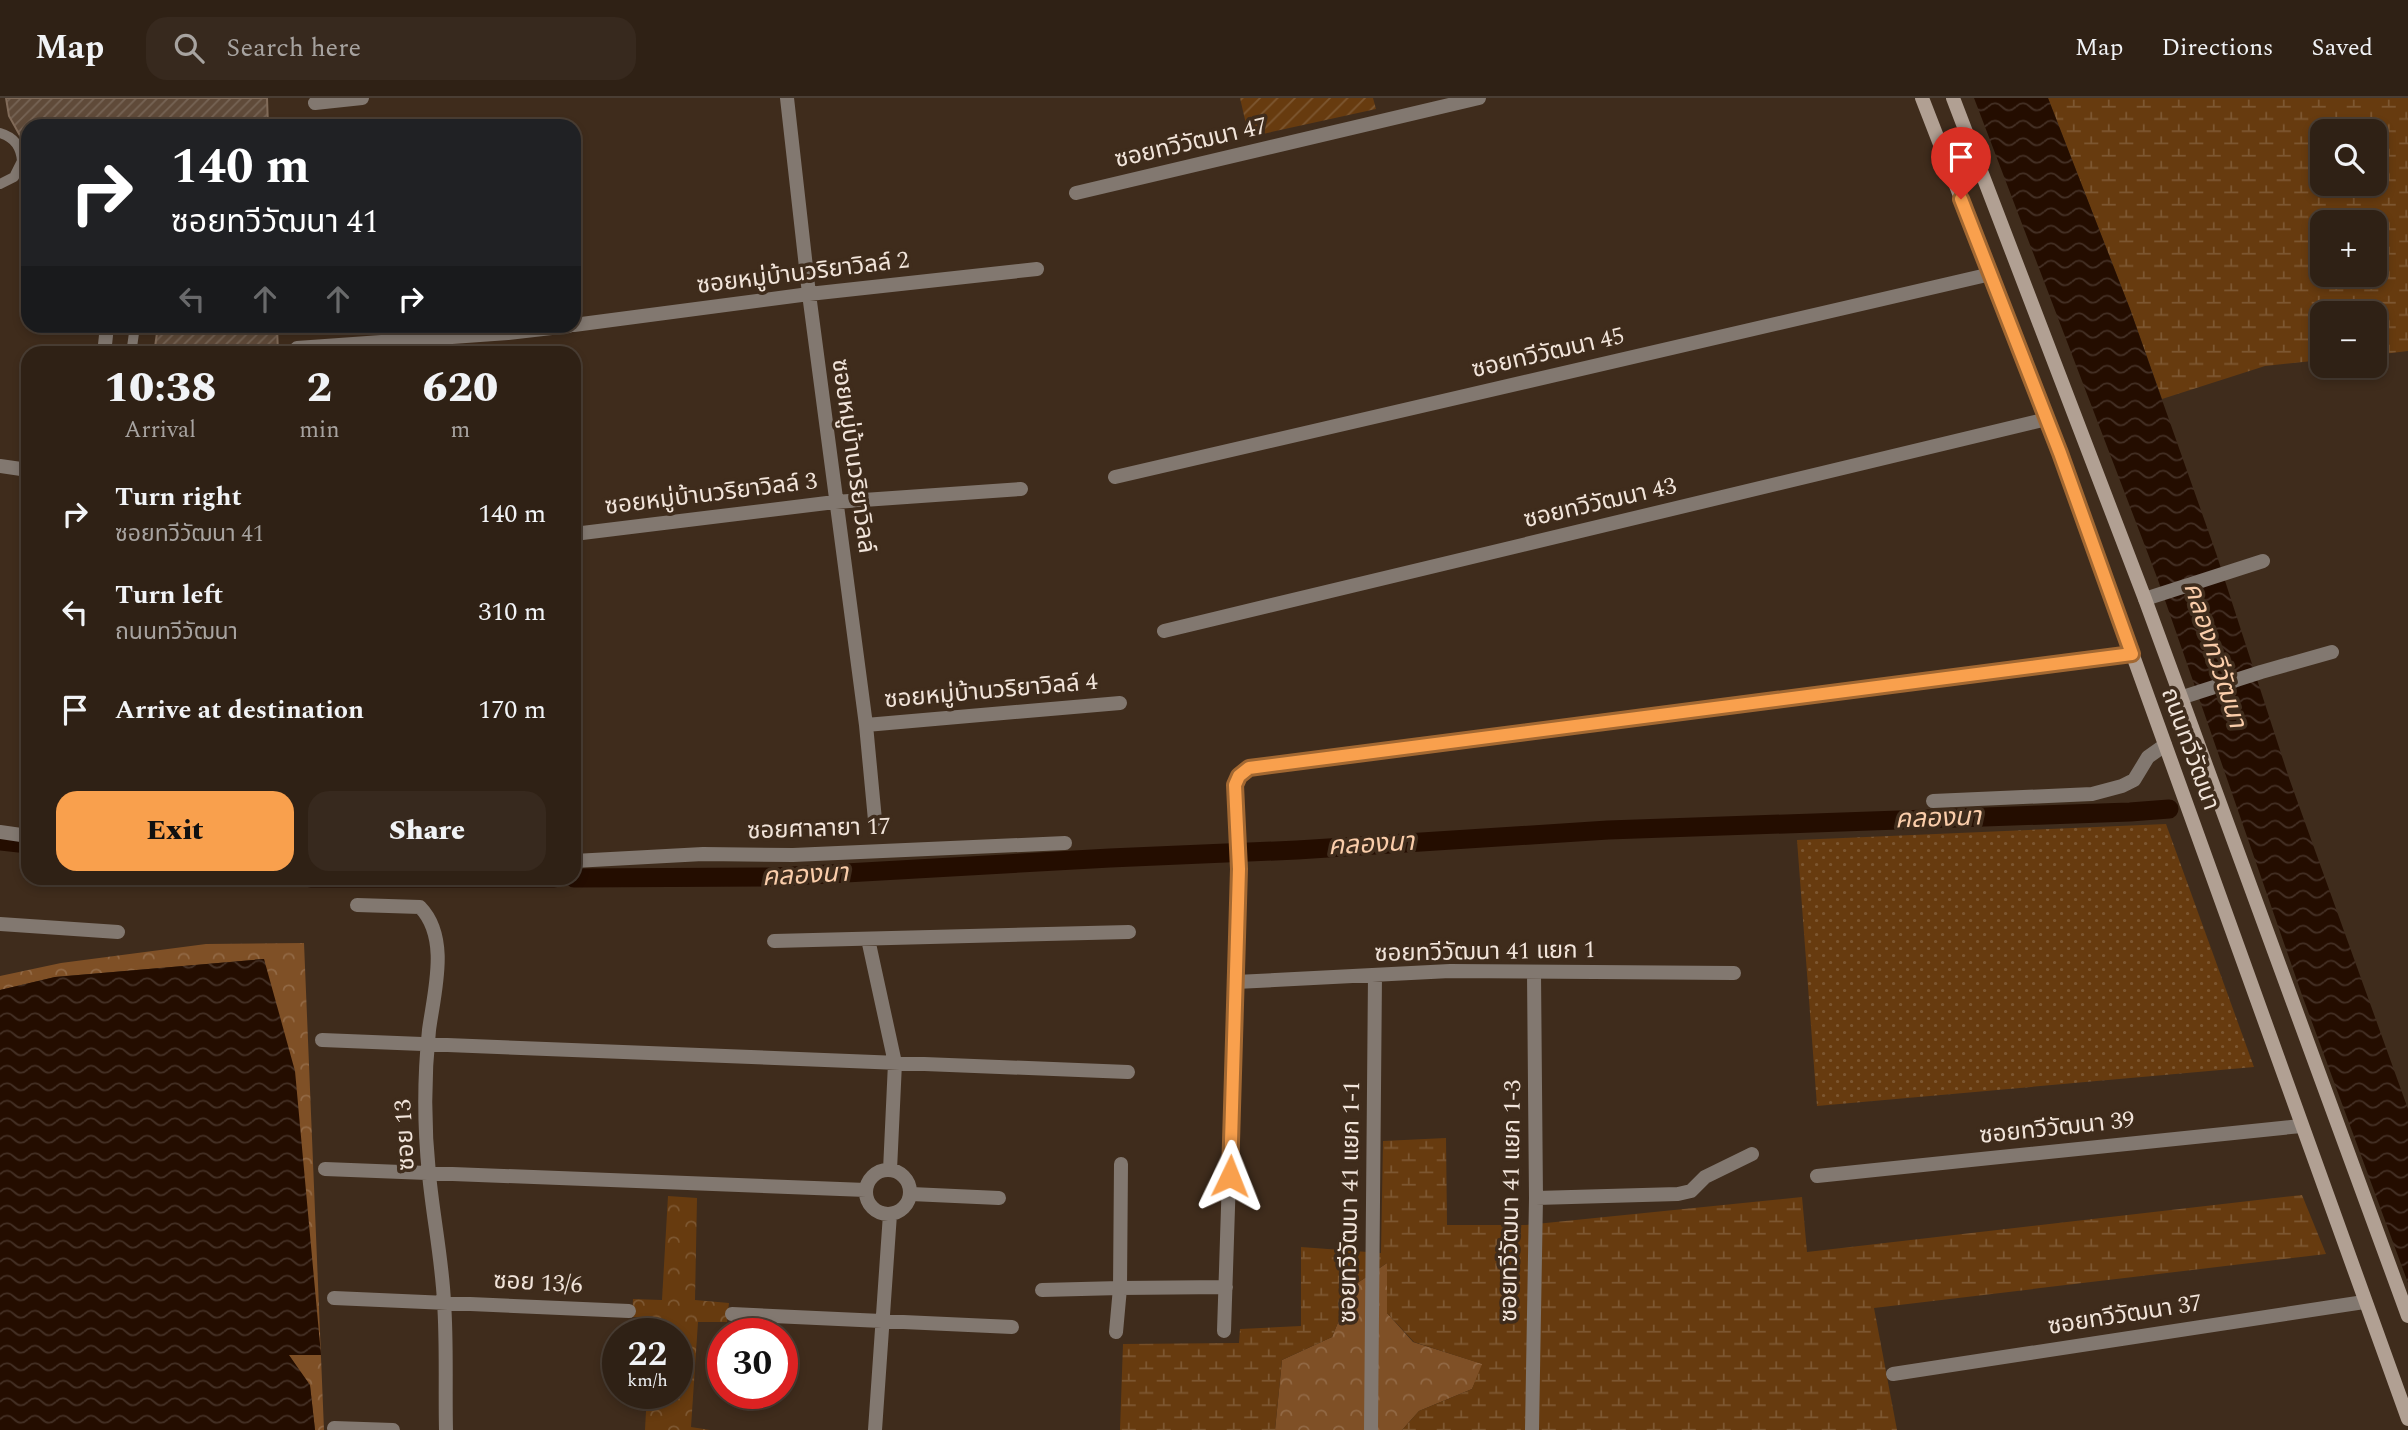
<!DOCTYPE html>
<html lang="en">
<head>
<meta charset="utf-8">
<style>
	:root { --surface:#2f2115; --page:#37291e; --text:#f1f3f6; --muted:#a7a3a0; --line:#4a3e34; --accent:#f9a04d }
	body { margin:0; font-family:Spectral,"Noto Sans Thai",serif; background:var(--page); color:var(--text); height:100vh; display:flex; flex-direction:column; font-size:26px; white-space:nowrap }
	* { box-sizing:border-box; margin:0 }
	p { font-size:23px; color:var(--muted) }
	.icon { flex:none; width:38px; height:38px; fill:none; stroke:currentColor; stroke-width:2; stroke-linecap:round; stroke-linejoin:round }
	.map { position:relative; flex:1; overflow:hidden }
	.panel { position:absolute; left:21px; top:248px; width:560px; height:539px; display:flex; flex-direction:column; background:var(--surface); border-radius:21px; box-shadow:0 4px 10px #0003,0 0 0 2px var(--line) }
	.panel>* { flex:none }
	.hud { position:absolute; left:21px; top:21px; width:560px; height:214px; border-radius:21px; box-shadow:0 4px 10px #0003,0 0 0 2px var(--line); background:#202124; color:#fff; overflow:hidden }
	.tools { position:absolute; left:2310px; top:21px; display:grid; gap:14px }
	.tools a { display:grid; place-items:center; width:77px; height:77px; border-radius:14px; background:var(--surface); box-shadow:0 4px 10px #0003,0 0 0 2px var(--line); font-size:35px }
	.speed { position:absolute; left:602px; top:1220px; display:flex; gap:14px; font-size:35px; font-weight:700; text-align:center }
	.speed>* { display:grid; place-content:center; width:91px; height:91px; border-radius:50%; background:var(--surface); box-shadow:0 4px 10px #0003,0 0 0 2px var(--line); line-height:1 }
	.speed small { font-size:18px; font-weight:400 }
	.speed .limit { border:10px solid #d22; background:#fff; color:#111 }
	.pin { position:absolute; display:grid; place-items:center; width:60px; height:60px; color:#fff; margin:-72px -30px; border-radius:50% 50% 50% 0; rotate:-45deg; box-shadow:0 0 7px #0007 }
	.pin .icon { rotate:45deg }
	.me { position:absolute; width:77px; margin:-38px; rotate:2deg; stroke-linejoin:round; filter:drop-shadow(0 0 5px #0008) }
	.turn { display:flex; align-items:center; gap:24px; height:147px; padding:0 35px; font-size:32px }
	.turn .icon { width:91px; height:91px; stroke-width:2.5 }
	.turn b { display:block; font-size:49px; line-height:60px }
	.lanes { display:flex; align-items:center; height:66px; padding:0 35px; background:#0003; justify-content:center; gap:35px; direction:ltr }
	.lanes .off { opacity:.35 }
	.eta { display:flex; justify-content:space-evenly; align-items:center; height:119px; text-align:center }
	.eta b { font-size:42px; font-weight:800; line-height:49px }
	.primary-button { display:flex; gap:14px; margin-top:auto; padding:14px 35px }
	.primary-button a { flex:1; height:80px; border-radius:21px; background:var(--accent); color:#111; font-size:28px; font-weight:800; line-height:80px; text-align:center }
	.primary-button a+a { background:var(--page); color:var(--text) }
	ul { padding:0; list-style:none }
	li { display:flex; align-items:center; gap:21px; height:98px; padding:0 35px }
	li div { flex:1 }
	li b { display:block; font-size:26px }
	li em { font-style:normal }
	header { display:flex; align-items:center; gap:42px; box-sizing:border-box; height:98px; padding:0 35px; background:var(--surface); border-bottom:2px solid var(--line) }
	header strong { font-size:33px }
	nav { display:flex; gap:38px; margin-inline-start:auto; font-size:24px }
	.search { width:490px; height:63px; background:var(--page); display:flex; align-items:center; gap:18px; box-sizing:border-box; padding:0 24px; border-radius:21px; color:var(--muted); font-size:26px }
	.map>svg:first-child { display:block }
	.grass { fill:url(#grass-dots) }
	.forest { fill:url(#forest-crowns) }
	.wetland { fill:url(#wetland-marsh); fill-rule:evenodd }
	.park { fill:url(#park-crowns) }
	.garden { fill:url(#garden-furrows) }
	.water { fill:url(#water-waves) }
	.lines { fill:none; stroke-linecap:round; stroke-linejoin:round }
	.canal { stroke:#240d00; stroke-width:19 }
	.building { fill:url(#building-hatch); stroke:#816b59; stroke-width:2 }
	.lane { stroke:#827870; stroke-width:10 }
	.street { stroke:#827870; stroke-width:14 }
	.secondary { stroke:#b1a093; stroke-width:14 }
	.route-casing { stroke:#a26832; stroke-width:18 }
	.route { stroke:#f9a04d; stroke-width:12 }
	.labels { text-anchor:middle; dominant-baseline:central; stroke-width:7; stroke-linejoin:round; paint-order:stroke }
	.street-label { font-size:24px; fill:#f1e4da; stroke:#3f2c1c }
	.water-label { font-size:26px; font-style:italic; fill:#facdaa; stroke:#3f2c1c }
</style>
</head>
<body>
<header>
<strong>Map</strong>
<div class="search"><svg class="icon" aria-label="search" viewBox="0 0 24 24"><circle cx="10" cy="10" r="6"/><path d="M15 15l6 6"/></svg>Search here</div>
<nav><a>Map</a><a>Directions</a><a>Saved</a></nav>
</header>
<div class="map">
<svg width="2408" height="1332" viewBox="0 0 2408 1332">
	<defs>
		<pattern id="grass-dots" width="8" height="8" patternUnits="userSpaceOnUse" patternTransform="scale(1.75)"><rect width="8" height="8" fill="#673b0f"/><path d="M2 2h.1M6 6h.1" fill="none" stroke="#7d5731" stroke-width="1.8" stroke-linecap="round"/></pattern>
		<pattern id="forest-crowns" width="20" height="18" patternUnits="userSpaceOnUse" patternTransform="scale(1.75)"><rect width="20" height="18" fill="#7f5026"/><path d="M2 6a3 3 0 1 1 6 0M12 15a3 3 0 1 1 6 0" fill="none" stroke="#926945"/></pattern>
		<pattern id="wetland-marsh" width="20" height="14" patternUnits="userSpaceOnUse" patternTransform="scale(1.75)"><rect width="20" height="14" fill="#673b0f"/><path d="M1 5h8M5 5V1M11 12h8M15 12V8" fill="none" stroke="#7d5731"/></pattern>
		<pattern id="park-crowns" width="20" height="18" patternUnits="userSpaceOnUse" patternTransform="scale(1.75)"><rect width="20" height="18" fill="#673b0f"/><path d="M2 6a3 3 0 1 1 6 0M12 15a3 3 0 1 1 6 0" fill="none" stroke="#7d5731"/></pattern>
		<pattern id="garden-furrows" width="10" height="10" patternUnits="userSpaceOnUse" patternTransform="scale(1.75)"><rect width="10" height="10" fill="#673b0f"/><path d="M-1 1l2-2M0 10L10 0M9 11l2-2" fill="none" stroke="#7d5731"/></pattern>
		<pattern id="water-waves" width="16" height="10" patternUnits="userSpaceOnUse" patternTransform="scale(1.75)"><rect width="16" height="10" fill="#240d00"/><path d="M0 5q4-4 8 0t8 0" fill="none" stroke="#443025"/></pattern>
		<pattern id="building-hatch" width="6" height="6" patternUnits="userSpaceOnUse" patternTransform="scale(1.75)"><rect width="6" height="6" fill="#5f4a39"/><path d="M-1 1l2-2M0 6l6-6M5 7l2-2" fill="none" stroke="#766455"/></pattern>
	</defs>
	<rect width="100%" height="100%" fill="#3f2c1c"/>
	<path class="grass" d="M2166 726 2254 969 1817 1008 1797 742Z"/>
	<path class="forest" d="M304 845 324 1332H315L310 1288 288 1256 321 1257 264 861 55 879 0 892V878L61 865 206 846Z
		M1387 1165V1215L1413 1244 1483 1266 1472 1291 1419 1313 1402 1332H1275L1282 1262 1332 1239 1353 1188Z"/>
	<path class="wetland" d="M2048 0H2408V253L2375 257V215H2322V262L2265 268 2162 301 2130 211ZM2322 33H2375V86H2322ZM2322 124H2375V177H2322Z
		M1446 1040 1447 1127H1526L1802 1099 1807 1154 2302 1097 2326 1156 1874 1210 1897 1332H1402L1419 1313 1472 1291 1482 1266 1414 1244 1387 1215V1165L1353 1188 1332 1239 1282 1262 1275 1332H1120L1123 1246 1239 1245 1240 1231 1301 1228V1149L1381 1155 1383 1043Z"/>
	<path class="park" d="M668 1098 697 1100 695 1202 729 1205 727 1224H698L691 1329 710 1332H645L647 1295H677V1236L651 1235 652 1220 632 1219 633 1201 662 1202Z"/>
	<path class="garden" d="M1240 0H1373L1376 11 1249 39Z"/>
	<path class="water" d="M1974 0H2048L2130 211 2216 455 2289 680 2408 1011V1185L2302 897 2158 482Z
		M264 861 295 973 321 1257H289L310 1287 315 1332H0V892L55 879Z"/>
	<g class="lines">
		<path class="canal" d="M0 743 28 746
			M311 780H554
			M574 780 775 779 1110 760 1297 752 1608 732 2130 714 2169 711"/>
	</g>
	<path class="building" d="M6 0H267L268 28H28V52L9 18Z
		M158 228H277L278 256H154Z"/>
	<g class="lines">
		<path class="lane" d="M0 35C14 39 21 48 22 63L14 79 0 86
			M131 256 135 228"/>
		<path class="street" d="M787 0 809 196 866 627 875 722
			M315 5 362 0
			M1076 95 1479 0
			M574 227 809 196 1037 171
			M297 250 508 235 569 228
			M104 256 107 228
			M0 368 28 372
			M1115 379 1991 176
			M574 436 835 404 1021 391
			M2145 501 2263 463
			M1164 533 2047 321
			M2180 600 2261 574 2332 554
			M866 627 1120 605
			M1933 703 2092 696 2122 688 2134 682 2148 659 2165 647
			M0 734 28 738
			M574 763 703 756 793 757 1065 745
			M357 807 420 809C450 840 434 894 429 932 424 980 424 1028 429 1076 433 1119 442 1161 444 1204 447 1246 445 1289 446 1332
			M0 826 118 834
			M868 841 895 965 890 1072
			M774 843 1129 834
			M1236 884 1450 873 1734 875
			M322 942 1128 974
			M1121 1066 1120 1190 1226 1189
			M325 1071 866 1092
			M866 1094a22 22 0 1 1 44 0a22 22 0 1 1-44 0Z
			M1817 1078 2301 1028
			M911 1096 999 1100
			M1536 1100 1678 1096 1691 1093 1705 1079 1752 1056
			M1042 1192 1120 1190 1116 1234
			M334 1200 629 1213
			M732 1216 1012 1229
			M1224 1233 1239 771 1235 687 1239 678 1249 670 2132 556
			M1893 1276 2364 1204
			M334 1330 393 1332
			M875 1332 890 1116
			M1371 1332 1375 877
			M1532 1332 1536 1100 1534 875"/>
		<path class="secondary" d="M1922 0 2060 355 2408 1321
			M1953 0 2145 501 2408 1218"/>
	</g>
	<g class="lines">
		<g class="route-casing">
			<path id="route" d="M1230 1078 1239 771 1235 687 1239 678 1249 670 2132 556 2060 355 1961 101"/>
		</g>
		<use href="#route" class="route"/>
	</g>
	<g class="labels">
		<g class="street-label">
			<text transform="translate(1191 45) rotate(-13)">ซอยทวีวัฒนา 47</text>
			<text transform="translate(803 175) rotate(-7)">ซอยหมู่บ้านวริยาวิลล์ 2</text>
			<text transform="translate(1548 255) rotate(-13)">ซอยทวีวัฒนา 45</text>
			<text transform="translate(853 358) rotate(82)">ซอยหมู่บ้านวริยาวิลล์</text>
			<text transform="translate(711 396) rotate(-7)">ซอยหมู่บ้านวริยาวิลล์ 3</text>
			<text transform="translate(1600 405) rotate(-13)">ซอยทวีวัฒนา 43</text>
			<text transform="translate(991 593) rotate(-5)">ซอยหมู่บ้านวริยาวิลล์ 4</text>
			<text transform="translate(2190 651) rotate(70)">ถนนทวีวัฒนา</text>
			<text transform="translate(819 731) rotate(-2)">ซอยศาลายา 17</text>
			<text transform="translate(1485 854) rotate(-1)">ซอยทวีวัฒนา 41 แยก 1</text>
			<text transform="translate(2057 1030) rotate(-6)">ซอยทวีวัฒนา 39</text>
			<text transform="translate(405 1037) rotate(-93)">ซอย 13</text>
			<text transform="translate(1511 1103) rotate(-89)">ซอยทวีวัฒนา 41 แยก 1-3</text>
			<text transform="translate(1350 1104) rotate(-89)">ซอยทวีวัฒนา 41 แยก 1-1</text>
			<text transform="translate(538 1185) rotate(3)">ซอย 13/6</text>
			<text transform="translate(2125 1217) rotate(-9)">ซอยทวีวัฒนา 37</text>
		</g>
		<g class="water-label">
			<text transform="translate(2215 557) rotate(72)">คลองทวีวัฒนา</text>
			<text transform="translate(1938 720) rotate(-2)">คลองนา</text>
			<text transform="translate(1371 746) rotate(-3)">คลองนา</text>
			<text transform="translate(805 777) rotate(-3)">คลองนา</text>
		</g>
	</g>
</svg>
<div class="tools">
<a><svg class="icon" aria-label="search" viewBox="0 0 24 24"><circle cx="10" cy="10" r="6"/><path d="M15 15l6 6"/></svg></a>
<a>+</a>
<a>−</a>
</div>
<div class="speed"><div>22<small>km/h</small></div><div class="limit">30</div></div>
<div class="pin" style="left:1961px;top:101px;background:#d93025"><svg class="icon" aria-label="arrive" viewBox="0 0 24 24"><path d="M6 21V4h12l-3 4 3 4H6"/></svg></div>
<svg class="me" style="left:1230px;top:1078px" viewBox="-20 -20 40 40"><path d="M0-17L14 15 0 8-14 15z" fill="#f9a04d" stroke="#fff" stroke-width="4"/></svg>
<div class="hud">
<div class="turn"><svg class="icon" aria-label="right" viewBox="0 0 24 24"><path d="M7 20v-9h11M14 6l5 5-5 5"/></svg><div><b>140 m</b>ซอยทวีวัฒนา 41</div></div>
<div class="lanes"><svg class="icon off" aria-label="left" viewBox="0 0 24 24"><path d="M17 20v-9H6M10 6l-5 5 5 5"/></svg><svg class="icon off" aria-label="ahead" viewBox="0 0 24 24"><path d="M12 20V5M6 11l6-6 6 6"/></svg><svg class="icon off" aria-label="ahead" viewBox="0 0 24 24"><path d="M12 20V5M6 11l6-6 6 6"/></svg><svg class="icon" aria-label="right" viewBox="0 0 24 24"><path d="M7 20v-9h11M14 6l5 5-5 5"/></svg></div>
</div>
<section class="panel">
<div class="eta">
<div><b>10:38</b><p>Arrival</p></div>
<div><b>2</b><p>min</p></div>
<div><b>620</b><p>m</p></div>
</div>
<ul>
<li><svg class="icon" aria-label="right" viewBox="0 0 24 24"><path d="M7 20v-9h11M14 6l5 5-5 5"/></svg><div><b>Turn right</b><p>ซอยทวีวัฒนา 41</p></div><em>140 m</em></li>
<li><svg class="icon" aria-label="left" viewBox="0 0 24 24"><path d="M17 20v-9H6M10 6l-5 5 5 5"/></svg><div><b>Turn left</b><p>ถนนทวีวัฒนา</p></div><em>310 m</em></li>
<li><svg class="icon" aria-label="arrive" viewBox="0 0 24 24"><path d="M6 21V4h12l-3 4 3 4H6"/></svg><div><b>Arrive at destination</b></div><em>170 m</em></li>
</ul>
<div class="primary-button"><a>Exit</a><a>Share</a></div>
</section>
</div>
</body>
</html>
